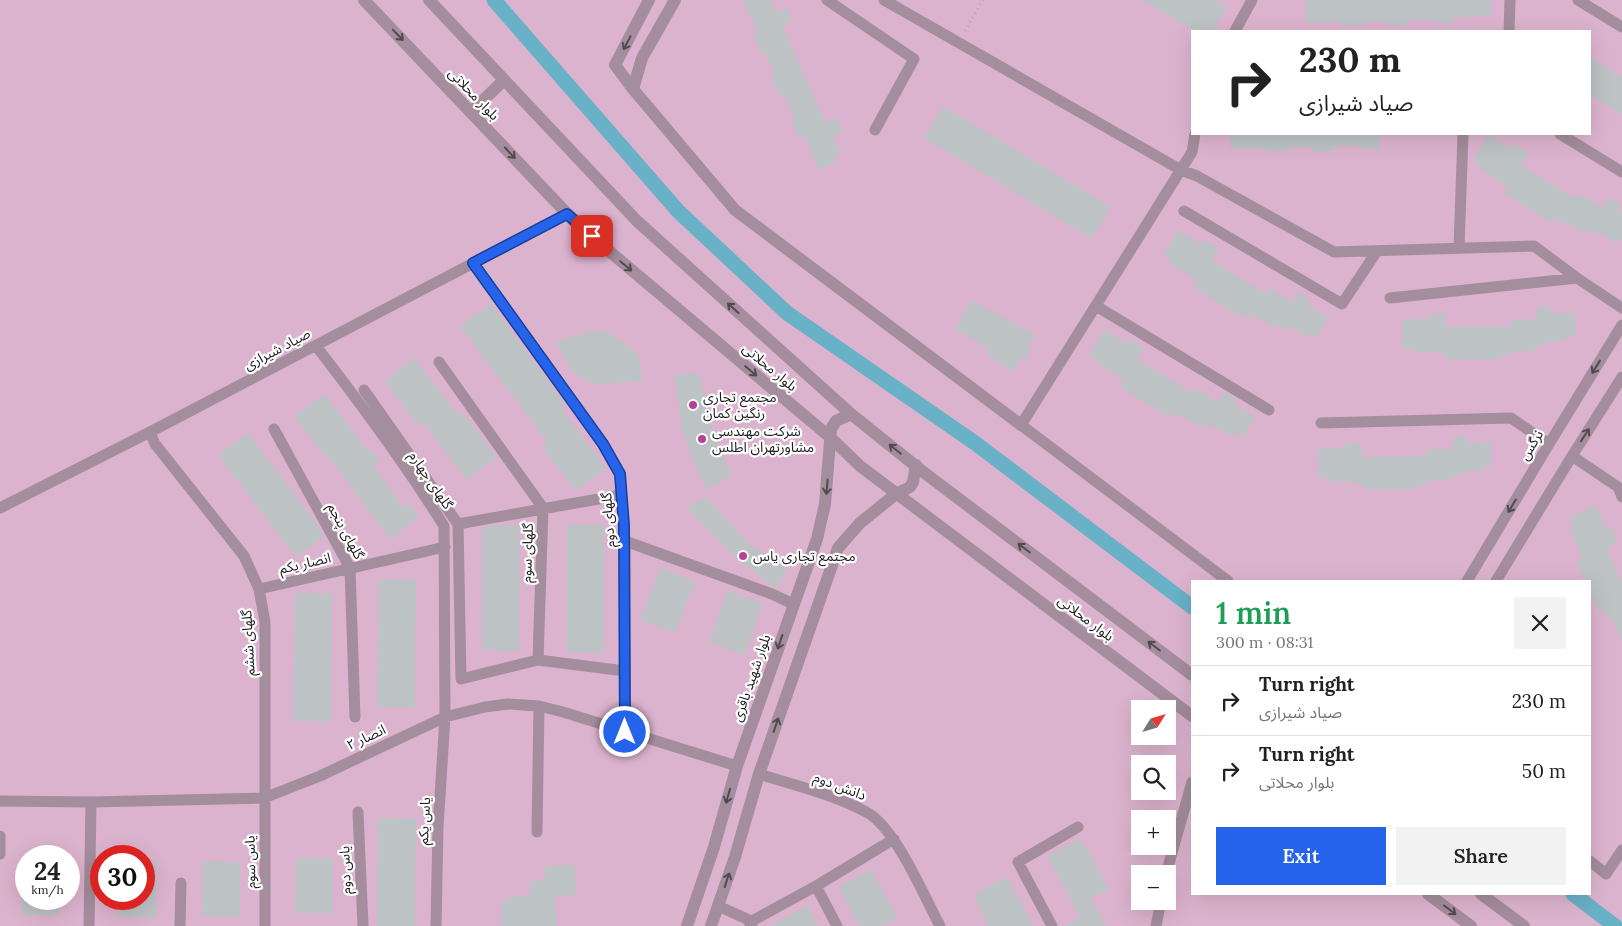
<!DOCTYPE html>
<html lang="en">
<head>
<meta charset="utf-8">
<style>
	:root { --surface:#fff; --page:#f2f2f2; --text:#222; --muted:#767676; --line:#e0e0e0; --accent:#2563eb }
	body { margin:0; font-family:Lora,"Noto Sans Arabic",serif; background:var(--page); color:var(--text); height:100vh; display:flex; flex-direction:column; font-size:19px; white-space:nowrap }
	* { box-sizing:border-box; margin:0 }
	p { font-size:16px; color:var(--muted) }
	.icon { flex:none; width:28px; height:28px; fill:none; stroke:currentColor; stroke-width:2; stroke-linecap:round; stroke-linejoin:round }
	.map { position:relative; flex:1; overflow:hidden }
	.side { position:absolute; left:1191px; top:580px; width:400px; height:315px; display:flex; flex-direction:column; background:var(--surface); border-radius:0px; box-shadow:0 5px 20px #0002 }
	.side>* { flex:none }
	.banner { position:absolute; left:1191px; top:30px; width:400px; height:105px; border-radius:0px; box-shadow:0 5px 20px #0002; background:#fff; color:var(--text); overflow:hidden }
	.needle { width:32px; rotate:53deg }
	.buttons { position:absolute; left:1131px; top:700px; display:grid; gap:10px }
	.buttons a { display:grid; place-items:center; width:45px; height:45px; border-radius:0px; background:var(--surface); box-shadow:0 5px 20px #0002; font-size:25px }
	.speed { position:absolute; left:15px; top:845px; display:flex; gap:10px; font-size:25px; font-weight:700; text-align:center }
	.speed>* { display:grid; place-content:center; width:65px; height:65px; border-radius:50%; background:var(--surface); box-shadow:0 5px 20px #0002; line-height:1 }
	.speed small { font-size:12px; font-weight:400 }
	.speed .limit { border:8px solid #d22; background:#fff; color:#111 }
	.pin { position:absolute; display:grid; place-items:center; width:42px; height:42px; color:#fff; margin:-21px; border-radius:10px; box-shadow:0 2px 8px #0006 }
	.me { position:absolute; width:55px; margin:-28px; rotate:0deg; stroke-linejoin:round; filter:drop-shadow(0 0 4px #0008) }
	.turn { display:flex; align-items:center; gap:18px; height:105px; padding:0 25px; font-size:22px }
	.turn .icon { width:65px; height:65px; stroke-width:2.5 }
	.turn b { display:block; font-size:35px; line-height:42px }
	.round { display:grid; place-items:center; flex:none; width:52px; height:52px; border-radius:0px; background:var(--page) }
	.head { display:flex; align-items:center; justify-content:space-between; height:85px; padding:0 25px }
	h1 { font-size:30px; font-weight:600; line-height:38px; color:#1e9e55 }
	.action { display:flex; gap:10px; margin-top:auto; padding:10px 25px }
	.action a { flex:1; height:58px; border-radius:0px; background:var(--accent); color:#fff; font-size:20px; font-weight:600; line-height:58px; text-align:center }
	.action a+a { background:var(--page); color:var(--text) }
	ul { padding:0; list-style:none }
	li { display:flex; align-items:center; gap:15px; height:70px; padding:0 25px; border-top:1px solid var(--line) }
	li div { flex:1 }
	li b { display:block; font-size:19px }
	li em { font-style:normal }
	.map>svg:first-child { display:block }
	.green { fill:#dcb3ce; fill-rule:evenodd }
	.lines { fill:none; stroke-linecap:round; stroke-linejoin:round }
	.canal { stroke:#69b1c6; stroke-width:15 }
	.building { fill:#bdc2c4 }
	.path { stroke:#a6aaac; stroke-width:2.5; stroke-dasharray:1 4; stroke-linecap:butt }
	.minor { stroke:#a48d9c; stroke-width:11 }
	.tertiary { stroke:#a48d9c; stroke-width:12 }
	.oneway { stroke:#524a50 }
	.route-casing { stroke:#184099; stroke-width:12 }
	.route { stroke:#2563eb; stroke-width:9 }
	.poi-dot { fill:#b64198; stroke:#fff; stroke-width:2 }
	.labels { text-anchor:middle; dominant-baseline:central; stroke-width:4.5; stroke-linejoin:round; paint-order:stroke }
	.street-label { font-size:14px; fill:#1c1e1e; stroke:#fff }
	.poi-label { font-size:14px; fill:#1c1e1e; stroke:#fff; text-anchor:start }
</style>
</head>
<body>
<div class="map">
<svg width="1622" height="926" viewBox="0 0 1622 926">
	<rect width="100%" height="100%" fill="#ecf2f4"/>
	<path class="green" d="M0 0H1622V926H0ZM1192 31H1590V134H1192ZM1192 581H1590V894H1192ZM1140 709H1168V736H1140ZM1140 764H1168V791H1140ZM1140 819H1168V846H1140ZM26 856H69V899H26ZM101 856H144V899H101ZM1140 874H1168V901H1140Z"/>
	<g class="lines">
		<path class="canal" d="M494 0 678 211 787 313 975 443 1192 607
			M1573 894 1615 926"/>
	</g>
	<path class="building" d="M743 0H771L776 12 787 8 792 20 782 25 825 122 837 117 843 132 833 137 840 153 834 156 837 162 819 170 804 136 799 139 791 121 795 119 784 95 780 97 771 77 775 75 766 54 763 55 753 35 758 33Z
		M1142 0H1215L1227 7 1213 31H1194Z
		M1305 0H1491V16L1454 17V23H1435V20H1409V25L1387 26V21L1364 22V25L1342 26 1341 22 1306 23Z
		M1590 57 1622 77V115L1590 95Z
		M943 106 1111 207 1092 239 924 138Z
		M1230 134H1379V149H1360V146H1334V151L1312 152V147L1289 148V151L1267 152 1266 148 1231 149Z
		M1488 135 1511 149 1514 145 1528 153 1521 165 1576 199 1580 194 1602 208 1608 197 1621 205 1617 210 1622 213V241L1618 239 1616 243 1597 231 1595 235 1586 230 1584 233 1563 220 1561 224 1553 219 1551 222 1504 193 1507 188 1502 185 1503 183 1480 169 1482 166 1473 160Z
		M1178 230 1201 244 1204 240 1218 248 1211 260 1266 294 1269 289 1292 302 1298 292 1310 299 1307 304 1328 317 1316 338 1309 333 1306 337 1287 326 1285 330 1276 324 1274 328 1253 315 1251 319 1242 314 1241 317 1194 288 1197 283 1192 280 1193 278 1170 264 1171 261 1163 255Z
		M972 300 1035 335 1028 348 1031 350 1025 360 1021 358 1013 372 986 355 989 349 955 329Z
		M490 303 566 405 561 409 606 468 576 491 542 447 548 443 460 326Z
		M1536 307H1551V313H1575L1576 337H1567V341L1545 342V346H1535V351H1511V355H1501V359L1446 360V354H1440V352H1413V349H1402V319H1429V314L1445 313 1446 327 1511 326 1510 320 1537 319Z
		M1104 329 1128 344 1130 339 1144 348 1137 359 1193 393 1196 388 1219 402 1224 392 1237 399 1234 404 1255 417 1243 437 1235 433 1233 437 1214 425 1211 429 1203 424 1201 427 1180 415 1178 418 1169 413 1167 416 1121 388 1124 383 1118 379 1120 377 1096 363 1098 360 1089 355Z
		M593 331H603L609 333 629 346 640 357 642 381 591 384 571 371 556 341Z
		M414 358 459 416 463 413 497 457 467 480 422 422 418 425 384 381Z
		M699 373 714 437 732 476 706 490 683 434 674 375Z
		M324 394 368 451 371 449 380 461 373 466 404 508 410 504 419 517 390 539 330 459 328 460 294 416Z
		M248 433 317 524 324 536 296 557 218 455Z
		M1452 437H1467V443L1491 442 1492 466 1484 467V471L1461 472V476H1451V480L1427 481V485H1417V489H1363V484H1356V482H1329V478H1318V449L1345 448V443H1361L1362 457 1426 456V449H1453Z
		M706 496 750 545 787 569 778 588 772 586 736 558 687 508Z
		M1595 505 1607 529 1611 527 1618 542 1606 548 1622 583V642L1611 617 1607 619 1603 610 1599 611 1591 594 1590 581H1585L1576 562 1582 559 1579 554 1581 553 1569 528 1573 526 1569 517Z
		M567 524 604 525V653L567 652Z
		M494 525 520 526 519 651 482 650V527Z
		M660 568 695 581 675 633 640 620Z
		M379 579 416 580 415 707H377Z
		M728 590 763 604 744 655 709 642Z
		M295 593 332 594 331 722 293 721Z
		M378 818 416 819 415 926H377Z
		M1081 838 1109 889 1091 898 1106 926H1064L1080 917 1047 856Z
		M296 858H333L332 914 295 913Z
		M203 861 240 862V917L202 916Z
		M144 862H157L156 918 118 917 119 899H144Z
		M575 865 576 895 555 896 557 926H501L502 903 509 897 531 895 530 881 545 880 544 866Z
		M871 870 898 918 883 926H859L838 887Z
		M1007 877 1033 926H989L973 895Z
		M21 899H59L58 915H21Z
		M807 906 818 926H770Z"/>
	<g class="lines">
		<path class="path" d="M965 31 983 0"/>
		<path class="minor" d="M827 0 914 59 875 130
			M884 0 1181 170 1197 176 1334 252 1534 246 1577 278 1622 308
			M1578 0 1622 27
			M1235 31 1252 0
			M1509 31 1510 0
			M1195 134 1192 152 1021 425 1228 581
			M1560 134 1622 172
			M1184 211 1342 304 1377 251
			M1459 248 1463 134
			M473 263 603 444 620 474 625 541V732
			M1390 298 1577 278
			M1096 306 1269 410
			M316 346C361 404 405 464 444 526L445 717 438 827 436 926
			M439 362 543 508 538 660 625 671
			M364 390 458 524 461 679 538 660
			M1321 423 1511 418 1549 444
			M274 429 350 568 355 717
			M150 432 155 444 244 556 259 589 265 622V926
			M1572 456 1618 487 1622 497
			M0 508 150 432 567 214
			M458 524 621 495
			M625 541 772 594 793 604
			M1467 581 1549 444 1622 325
			M1496 581 1572 456 1622 377
			M259 589 445 547
			M759 774C794 785 836 795 868 813 896 829 924 896 940 926
			M0 801 91 802 264 798 320 776 445 717 485 707 508 704 539 706 563 712 737 766
			M358 812 363 926
			M537 832 539 706
			M0 854V836
			M1590 861 1606 874 1622 850
			M1166 874 1192 782
			M816 886 837 926
			M718 906 747 919 752 926
			M750 922 816 886 894 839
			M89 926 91 802
			M180 926 181 883
			M1052 926 1018 862 1078 827
			M1156 926 1161 901"/>
		<path class="tertiary" d="M364 0 577 224 831 438 860 466 1192 716
			M429 0 637 221 851 414 922 471 1192 675
			M649 0 615 65 633 89 735 210 1021 425
			M633 89 642 58 675 0
			M471 112 504 80
			M1428 894 1471 926
			M1481 894 1524 926
			M687 926 714 847 737 766 817 539 825 504 831 429 836 421 851 414
			M711 926 735 857 759 774 838 548 860 523 896 494 910 487 913 482 916 465"/>
	</g>
	<defs><path id="oneway-shaft" d="M-6 0H5M1.5-3L5.5 0L1.5 3" fill="none" stroke-width="1.6" stroke-linecap="round" stroke-linejoin="round" transform="scale(1.25)"/></defs>
	<g class="oneway">
		<use href="#oneway-shaft" transform="translate(398 35) rotate(46)"/>
		<use href="#oneway-shaft" transform="translate(627 43) rotate(118)"/>
		<use href="#oneway-shaft" transform="translate(510 153) rotate(47)"/>
		<use href="#oneway-shaft" transform="translate(626 266) rotate(40)"/>
		<use href="#oneway-shaft" transform="translate(733 308) rotate(-138)"/>
		<use href="#oneway-shaft" transform="translate(1596 367) rotate(122)"/>
		<use href="#oneway-shaft" transform="translate(751 371) rotate(40)"/>
		<use href="#oneway-shaft" transform="translate(1585 435) rotate(-57)"/>
		<use href="#oneway-shaft" transform="translate(895 449) rotate(-141)"/>
		<use href="#oneway-shaft" transform="translate(827 487) rotate(95)"/>
		<use href="#oneway-shaft" transform="translate(1512 506) rotate(121)"/>
		<use href="#oneway-shaft" transform="translate(1024 548) rotate(-143)"/>
		<use href="#oneway-shaft" transform="translate(780 642) rotate(109)"/>
		<use href="#oneway-shaft" transform="translate(1154 646) rotate(-143)"/>
		<use href="#oneway-shaft" transform="translate(776 725) rotate(-71)"/>
		<use href="#oneway-shaft" transform="translate(728 796) rotate(106)"/>
		<use href="#oneway-shaft" transform="translate(727 880) rotate(-72)"/>
		<use href="#oneway-shaft" transform="translate(1450 910) rotate(37)"/>
	</g>
	<g class="lines">
		<g class="route-casing">
			<path id="route" d="M592 236 567 214 473 263 603 444 620 474 624 526 625 732"/>
		</g>
		<use href="#route" class="route"/>
	</g>
	<g class="poi-dot">
		<circle cx="693" cy="405" r="5"/>
		<circle cx="702" cy="439" r="5"/>
		<circle cx="743" cy="556" r="5"/>
	</g>
	<g class="labels">
		<g class="street-label">
			<text transform="translate(474 94) rotate(46)">بلوار محلاتی</text>
			<text transform="translate(277 349) rotate(-28)">صیاد شیرازی</text>
			<text transform="translate(770 367) rotate(40)">بلوار محلاتی</text>
			<text transform="translate(1531 445) rotate(-59)">نرگس</text>
			<text transform="translate(431 480) rotate(56)">گلهای چهارم</text>
			<text transform="translate(608 520) rotate(-94)">گلهای دوم</text>
			<text transform="translate(346 531) rotate(62)">گلهای پنجم</text>
			<text transform="translate(527 553) rotate(-88)">گلهای سوم</text>
			<text transform="translate(305 563) rotate(-13)">انصار یکم</text>
			<text transform="translate(1086 618) rotate(37)">بلوار محلاتی</text>
			<text transform="translate(248 643) rotate(-93)">گلهای ششم</text>
			<text transform="translate(751 678) rotate(-71)">بلوار شهید باقری</text>
			<text transform="translate(366 737) rotate(-25)">انصار ۲</text>
			<text transform="translate(840 786) rotate(21)">دانش دوم</text>
			<text transform="translate(424 821) rotate(-87)">یاس یکم</text>
			<text transform="translate(250 862) rotate(-91)">یاس سوم</text>
			<text transform="translate(345 870) rotate(-92)">یاس دوم</text>
		</g>
		<g class="poi-label">
			<text x="703" y="397">مجتمع تجاری<tspan x="703" dy="16">رنگین کمان</tspan></text>
			<text x="712" y="431">شرکت مهندسی<tspan x="712" dy="16">مشاورتهران اطلس</tspan></text>
			<text x="753" y="556">مجتمع تجاری یاس</text>
		</g>
	</g>
</svg>
<div class="buttons">
<a><svg class="needle" viewBox="-14 -14 28 28"><path d="M0-13l5 13h-10z" fill="#e53935"/><path d="M0 13l5-13h-10z" fill="#767676"/></svg></a>
<a><svg class="icon" aria-label="search" viewBox="0 0 24 24"><circle cx="10" cy="10" r="6"/><path d="M15 15l6 6"/></svg></a>
<a>+</a>
<a>−</a>
</div>
<div class="speed"><div>24<small>km/h</small></div><div class="limit">30</div></div>
<div class="pin" style="left:592px;top:236px;background:#d93025"><svg class="icon" aria-label="arrive" viewBox="0 0 24 24"><path d="M6 21V4h12l-3 4 3 4H6"/></svg></div>
<svg class="me" style="left:625px;top:732px" viewBox="-20 -20 40 40"><circle r="17" fill="#2563eb" stroke="#fff" stroke-width="3"/><path d="M0-11L8 9 0 5-8 9z" fill="#fff"/></svg>
<div class="banner">
<div class="turn"><svg class="icon" aria-label="right" viewBox="0 0 24 24"><path d="M7 20v-9h11M14 6l5 5-5 5"/></svg><div><b>230 m</b>صیاد شیرازی</div></div>
</div>
<section class="side">
<div class="head"><div><h1>1 min</h1><p>300 m · 08:31</p></div><a class="round"><svg class="icon" aria-label="close" viewBox="0 0 24 24"><path d="M6 6l12 12M18 6L6 18"/></svg></a></div>
<ul>
<li><svg class="icon" aria-label="right" viewBox="0 0 24 24"><path d="M7 20v-9h11M14 6l5 5-5 5"/></svg><div><b>Turn right</b><p>صیاد شیرازی</p></div><em>230 m</em></li>
<li><svg class="icon" aria-label="right" viewBox="0 0 24 24"><path d="M7 20v-9h11M14 6l5 5-5 5"/></svg><div><b>Turn right</b><p>بلوار محلاتی</p></div><em>50 m</em></li>
</ul>
<div class="action"><a>Exit</a><a>Share</a></div>
</section>
</div>
</body>
</html>
